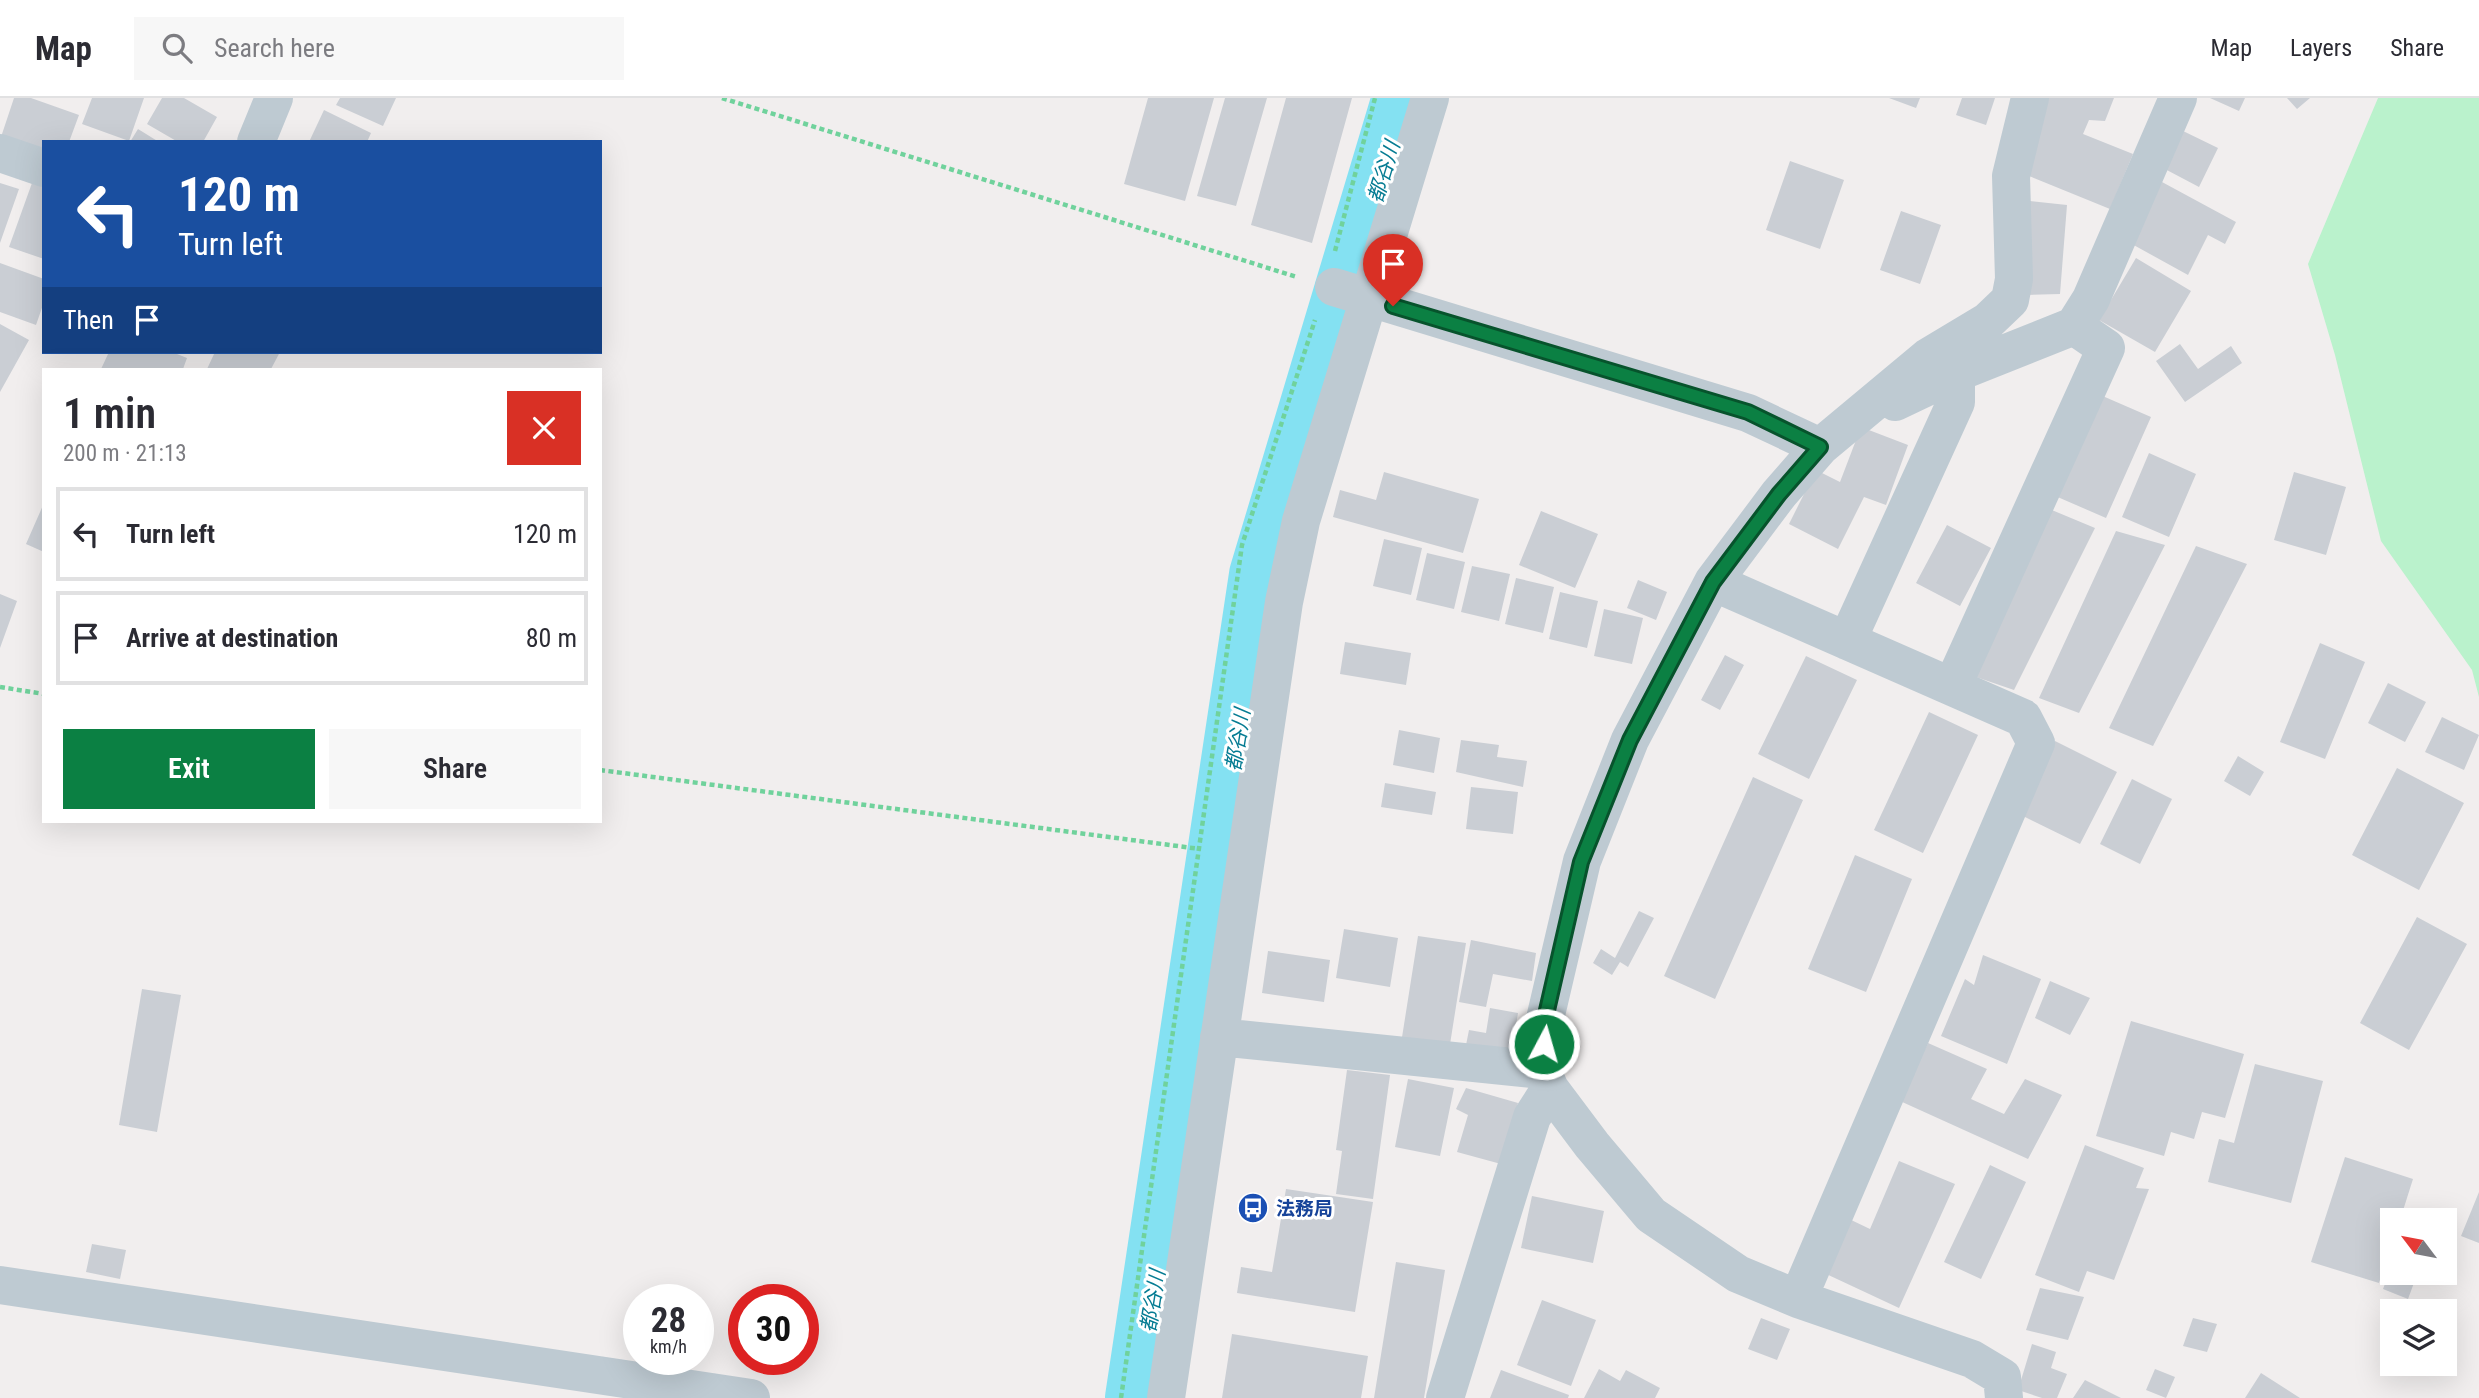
<!DOCTYPE html>
<html lang="en">
<head>
<meta charset="utf-8">
<style>
	:root { --surface:#fff; --page:#f7f7f7; --text:#2b2b33; --muted:#7c7c81; --line:#e1e1e2; --accent:#0b8043 }
	body { margin:0; font-family:"Roboto Condensed","Noto Sans JP",sans-serif; background:var(--page); color:var(--text); height:100vh; display:flex; flex-direction:column; font-size:26px; white-space:nowrap }
	* { box-sizing:border-box; margin:0 }
	p { font-size:23px; color:var(--muted) }
	.icon { flex:none; width:38px; height:38px; fill:none; stroke:currentColor; stroke-width:2; stroke-linecap:round; stroke-linejoin:round }
	.map { position:relative; flex:1; overflow:hidden }
	.panel { position:absolute; left:42px; top:270px; width:560px; height:455px; display:flex; flex-direction:column; background:var(--surface); border-radius:0px; box-shadow:0 7px 28px #0002 }
	.panel>* { flex:none }
	.top-card { position:absolute; left:42px; top:42px; width:560px; height:214px; border-radius:0px; box-shadow:0 7px 28px #0002; background:#1a4fa0; color:#fff; overflow:hidden }
	.needle { width:46px; rotate:302deg }
	.tools { position:absolute; left:2380px; top:1110px; display:grid; gap:14px }
	.tools a { display:grid; place-items:center; width:77px; height:77px; border-radius:0px; background:var(--surface); box-shadow:0 7px 28px #0002; font-size:35px }
	.speed { position:absolute; left:623px; top:1186px; display:flex; gap:14px; font-size:35px; font-weight:700; text-align:center }
	.speed>* { display:grid; place-content:center; width:91px; height:91px; border-radius:50%; background:var(--surface); box-shadow:0 7px 28px #0002; line-height:1 }
	.speed small { font-size:18px; font-weight:400 }
	.speed .limit { border:10px solid #d22; background:#fff; color:#111 }
	.pin { position:absolute; display:grid; place-items:center; width:60px; height:60px; color:#fff; margin:-72px -30px; border-radius:50% 50% 50% 0; rotate:-45deg; box-shadow:0 0 7px #0007 }
	.pin .icon { rotate:45deg }
	.me { position:absolute; width:77px; margin:-38px; rotate:6deg; stroke-linejoin:round; filter:drop-shadow(0 0 5px #0008) }
	.turn { display:flex; align-items:center; gap:24px; height:147px; padding:0 21px; font-size:32px }
	.turn .icon { width:91px; height:91px; stroke-width:2.5 }
	.turn b { display:block; font-size:49px; line-height:60px }
	.then { display:flex; align-items:center; height:66px; padding:0 21px; background:#0003; gap:14px; font-size:26px }
	.round { display:grid; place-items:center; flex:none; width:74px; height:74px; border-radius:0px; background:var(--page) }
	.summary { display:flex; align-items:center; justify-content:space-between; height:119px; padding:0 21px }
	h1 { font-size:42px; font-weight:600; line-height:52px }
	.button { display:flex; gap:14px; margin-top:auto; padding:14px 21px }
	.button a { flex:1; height:80px; border-radius:0px; background:var(--accent); color:#fff; font-size:28px; font-weight:600; line-height:80px; text-align:center }
	.button a+a { background:var(--page); color:var(--text) }
	ul { padding:0; list-style:none }
	li { display:flex; align-items:center; gap:21px; height:94px; margin:0 14px 10px; padding:0 7px; border:4px solid var(--line); border-radius:0px }
	li div { flex:1 }
	li b { display:block; font-size:26px }
	li em { font-style:normal }
	header { display:flex; align-items:center; gap:42px; box-sizing:border-box; height:98px; padding:0 35px; background:var(--surface); border-bottom:2px solid var(--line) }
	header strong { font-size:33px }
	nav { display:flex; gap:38px; margin-inline-start:auto; font-size:24px }
	.search { width:490px; height:63px; background:var(--page); display:flex; align-items:center; gap:18px; box-sizing:border-box; padding:0 24px; border-radius:0px; color:var(--muted); font-size:26px }
	.map>svg:first-child { display:block }
	.green { fill:#baf2cc }
	.lines { fill:none; stroke-linecap:round; stroke-linejoin:round }
	.river { stroke:#84e1f2; stroke-width:68 }
	.building { fill:#caced4 }
	.path { stroke:#70d29c; stroke-width:4.5; stroke-dasharray:5 3.5; stroke-linecap:butt }
	.minor { stroke:#becad2; stroke-width:38 }
	.route-casing { stroke:#07532c; stroke-width:18 }
	.route { stroke:#0b8043; stroke-width:12 }
	.labels { text-anchor:middle; dominant-baseline:central; stroke-width:6; stroke-linejoin:round; paint-order:stroke }
	.transit-label { font-size:19px; font-weight:bold; fill:#164399; stroke:#fff; text-anchor:start }
	.water-label { font-size:21px; font-style:italic; fill:#067c93; stroke:#fff }
</style>
</head>
<body>
<header>
<strong>Map</strong>
<div class="search"><svg class="icon" aria-label="search" viewBox="0 0 24 24"><circle cx="10" cy="10" r="6"/><path d="M15 15l6 6"/></svg>Search here</div>
<nav><a>Map</a><a>Layers</a><a>Share</a></nav>
</header>
<div class="map">
<svg width="2479" height="1300" viewBox="0 0 2479 1300">
	<rect width="100%" height="100%" fill="#f1eeee"/>
	<path class="green" d="M2378 0H2479V599L2472 572 2381 443 2335 257 2308 166Z"/>
	<g class="lines">
		<path class="river" d="M1139 1300 1263 477 1406 0"/>
	</g>
	<path class="building" d="M14 0H31L79 17 69 44H44V53L1 39Z
		M92 0H144L129 43 82 26Z
		M162 0H184L217 19 203 44H178L147 26Z
		M340 0H396L383 28 336 7Z
		M1148 0H1214L1185 103 1124 86Z
		M1225 0H1267L1236 108 1197 98Z
		M1286 0H1352L1312 145 1251 127Z
		M1889 0H1920L1916 10Z
		M1962 0H1995L1986 27 1956 17Z
		M2046 0H2114L2105 23 2089 22 2083 36 2133 56 2110 111 2017 73Z
		M2210 0H2245L2239 13Z
		M2287 0H2310L2297 11Z
		M324 12 371 35 367 44H309Z
		M138 31 159 44H130Z
		M2181 32 2218 50 2199 89 2163 70Z
		M1790 63 1844 82 1820 151 1766 132Z
		M2162 84 2236 124 2225 146 2208 137 2188 177 2130 145Z
		M0 85 19 91 0 145Z
		M32 85 44 89V161L9 149Z
		M2030 103 2067 107 2060 196 2026 197Z
		M1901 113 1941 127 1920 186 1880 172Z
		M2136 160 2191 193 2155 254 2099 222Z
		M0 165 44 181V204L36 227 0 214Z
		M0 226 29 242 0 294Z
		M2180 246 2198 271 2231 248 2242 265 2185 304 2156 263Z
		M109 254H172L187 260 183 271H101Z
		M215 254H280L271 271H207Z
		M2098 296 2151 319 2106 420 2053 397Z
		M1861 329 1908 347 1886 407 1864 399 1838 451 1789 426 1816 372 1840 384Z
		M2149 355 2196 376 2169 439 2122 419Z
		M1384 374 1479 401 1463 455 1333 419 1340 392 1376 402Z
		M2294 374 2346 389 2326 457 2274 442Z
		M44 405V454L26 446Z
		M2047 410 2095 430 2014 592 1976 579Z
		M1541 413 1598 436 1575 490 1519 467Z
		M1947 427 1991 450 1960 508 1916 485Z
		M2116 433 2165 447 2079 615 2039 600Z
		M1384 441 1422 450 1411 497 1373 488Z
		M2196 448 2247 466 2153 648 2109 630Z
		M1427 455 1465 464 1454 511 1416 502Z
		M1472 468 1510 476 1499 523 1461 514Z
		M1516 480 1554 489 1543 535 1505 526Z
		M1638 482 1667 494 1656 522 1627 510Z
		M1560 494 1598 503 1587 550 1549 541Z
		M0 496 17 503 0 550Z
		M1604 511 1643 520 1632 566 1594 558Z
		M1345 544 1411 555 1406 587 1340 576Z
		M2320 545 2365 564 2325 661 2280 644Z
		M1725 557 1744 567 1720 612 1701 602Z
		M1806 558 1857 582 1809 681 1758 656Z
		M2388 585 2426 604 2405 644 2368 625Z
		M1929 614 1978 637 1923 755 1874 732Z
		M2442 619 2479 637 2464 672 2425 654Z
		M1399 632 1440 640 1434 675 1393 667Z
		M1461 642 1499 647 1497 659 1527 663 1523 689 1456 674Z
		M2055 643 2117 674 2080 746 2019 716Z
		M2238 658 2264 674 2250 698 2224 683Z
		M2397 670 2464 705 2419 792 2352 757Z
		M1753 679 1803 702 1715 901 1664 878Z
		M2132 681 2172 701 2140 766 2100 746Z
		M1385 685 1436 694 1432 717 1381 709Z
		M1471 689 1518 694 1513 736 1466 731Z
		M1855 757 1912 781 1866 894 1808 871Z
		M1639 813 1654 820 1628 869 1620 864 1612 877 1593 865 1601 851 1615 860Z
		M2417 819 2467 846 2409 952 2360 925Z
		M1344 831 1398 840 1390 889 1336 880Z
		M1418 838 1466 845 1448 959 1400 952Z
		M1471 842 1536 855 1532 883 1493 876 1486 909 1459 904Z
		M1268 853 1330 862 1324 904 1262 895Z
		M1983 857 2041 881 2007 966 1941 938 1965 881 1974 887Z
		M2050 883 2090 900 2070 937 2035 920Z
		M142 891 181 897 157 1034 119 1027Z
		M1490 910 1518 915 1510 965 1464 957 1469 932 1486 935Z
		M2131 923 2244 956 2225 1020 2202 1014 2194 1041 2171 1034 2164 1058 2096 1038Z
		M1928 945 1987 971 1971 1001 2004 1016 2025 981 2062 997 2028 1061 1900 1003Z
		M2255 966 2323 983 2291 1105 2208 1084 2219 1041 2234 1045Z
		M1347 972 1390 977 1373 1101 1336 1096 1342 1053 1336 1052Z
		M1408 981 1454 990 1440 1058 1395 1049Z
		M1466 990 1518 1005 1501 1066 1457 1054 1468 1017 1456 1011Z
		M2085 1047 2144 1070 2136 1090 2149 1091 2114 1182 2087 1173 2079 1194 2035 1177Z
		M2345 1059 2413 1081 2400 1122H2392V1144L2379 1185 2311 1164Z
		M1899 1063 1955 1086 1899 1210 1822 1174 1847 1120 1870 1131Z
		M1990 1067 2026 1084 1981 1181 1944 1164Z
		M1286 1091 1373 1104 1355 1214 1237 1195 1241 1169 1272 1174Z
		M2479 1094V1145L2461 1138Z
		M1532 1098 1604 1113 1593 1165 1521 1150Z
		M92 1146 126 1152 120 1181 86 1174Z
		M1396 1164 1445 1172 1424 1300H1374Z
		M2392 1167V1174H2418L2408 1201 2383 1191Z
		M2040 1190 2084 1199 2068 1242 2026 1232Z
		M1542 1202 1596 1222 1571 1288 1517 1267Z
		M1761 1220 1790 1231 1777 1262 1748 1251Z
		M2193 1220 2217 1226 2207 1254 2183 1248Z
		M1232 1236 1368 1258 1361 1300H1222Z
		M2032 1246 2056 1254 2051 1270 2067 1276 2057 1300H2042L2018 1292Z
		M1599 1271 1620 1283 1626 1272 1660 1290 1655 1300H1584Z
		M2155 1271 2175 1279 2166 1300 2146 1292Z
		M1501 1272 1569 1297 1568 1300H1490Z
		M2261 1275 2300 1300H2245Z
		M2085 1282 2121 1300H2073Z"/>
	<g class="lines">
		<path class="path" d="M722 0 1297 179
			M1335 153 1375 0
			M0 589 44 596
			M600 672 1200 751
			M1121 1300 1242 447 1315 222"/>
		<path class="minor" d="M256 44 274 0
			M0 55 44 70
			M1334 189 1748 315 1820 349
			M1895 304 1956 275 2074 228 2091 201 2178 0
			M1713 484 2023 620 2036 645 1798 1201
			M1847 543 1956 304V275
			M1952 589 2106 250 2074 228
			M1219 939 1542 972
			M0 1187 751 1300
			M1166 1300 1284 504 1301 423 1430 0
			M1445 1300 1532 1019 1550 991
			M2004 1300 2002 1279 1972 1261 1798 1201 1738 1176 1651 1117 1592 1047 1550 991 1542 972 1545 921 1582 763 1630 642 1713 484 1779 396 1820 349 1928 259 1988 223 2010 202 2014 181 2011 78 2030 0"/>
	</g>
	<g class="lines">
		<g class="route-casing">
			<path id="route" d="M1393 208 1748 314 1820 349 1779 396 1713 484 1630 642 1581 764 1545 921 1544 946"/>
		</g>
		<use href="#route" class="route"/>
	</g>
	<defs>
		<g id="bus-disc" transform="scale(1.575)"><circle r="9.5" fill="#1a4fb4" stroke="#fff"/><path d="M-5-6H5V4H4V6H2V4H-2V6H-4V4H-5ZM-3.5-4V0h7V-4ZM-3.5 1.2v1.5H-2V1.2ZM2 1.2v1.5H3.5V1.2Z" fill="#fff"/></g>
	</defs>
	<g fill-rule="evenodd">
		<use href="#bus-disc" x="1253" y="1110"/>
	</g>
	<g class="labels">
		<g class="transit-label">
			<text x="1276" y="1110">法務局</text>
		</g>
		<g class="water-label">
			<text transform="translate(1384 74) rotate(-73)">都谷川</text>
			<text transform="translate(1238 642) rotate(-81)">都谷川</text>
			<text transform="translate(1153 1203) rotate(-81)">都谷川</text>
		</g>
	</g>
</svg>
<div class="tools">
<a><svg class="needle" viewBox="-14 -14 28 28"><path d="M0-13l5 13h-10z" fill="#e53935"/><path d="M0 13l5-13h-10z" fill="#7c7c81"/></svg></a>
<a><svg class="icon" aria-label="layers" viewBox="0 0 24 24"><path d="M12 4l9 5-9 5-9-5zM3 14l9 5 9-5"/></svg></a>
</div>
<div class="speed"><div>28<small>km/h</small></div><div class="limit">30</div></div>
<div class="pin" style="left:1393px;top:208px;background:#d93025"><svg class="icon" aria-label="arrive" viewBox="0 0 24 24"><path d="M6 21V4h12l-3 4 3 4H6"/></svg></div>
<svg class="me" style="left:1544px;top:946px" viewBox="-20 -20 40 40"><circle r="17" fill="#0b8043" stroke="#fff" stroke-width="3"/><path d="M0-11L8 9 0 5-8 9z" fill="#fff"/></svg>
<div class="top-card">
<div class="turn"><svg class="icon" aria-label="left" viewBox="0 0 24 24"><path d="M17 20v-9H6M10 6l-5 5 5 5"/></svg><div><b>120 m</b>Turn left</div></div>
<div class="then">Then<svg class="icon" aria-label="arrive" viewBox="0 0 24 24"><path d="M6 21V4h12l-3 4 3 4H6"/></svg></div>
</div>
<section class="panel">
<div class="summary"><div><h1>1 min</h1><p>200 m · 21:13</p></div><a class="round" style="background:#d93025;color:#fff"><svg class="icon" aria-label="close" viewBox="0 0 24 24"><path d="M6 6l12 12M18 6L6 18"/></svg></a></div>
<ul>
<li><svg class="icon" aria-label="left" viewBox="0 0 24 24"><path d="M17 20v-9H6M10 6l-5 5 5 5"/></svg><div><b>Turn left</b></div><em>120 m</em></li>
<li><svg class="icon" aria-label="arrive" viewBox="0 0 24 24"><path d="M6 21V4h12l-3 4 3 4H6"/></svg><div><b>Arrive at destination</b></div><em>80 m</em></li>
</ul>
<div class="button"><a>Exit</a><a>Share</a></div>
</section>
</div>
</body>
</html>
